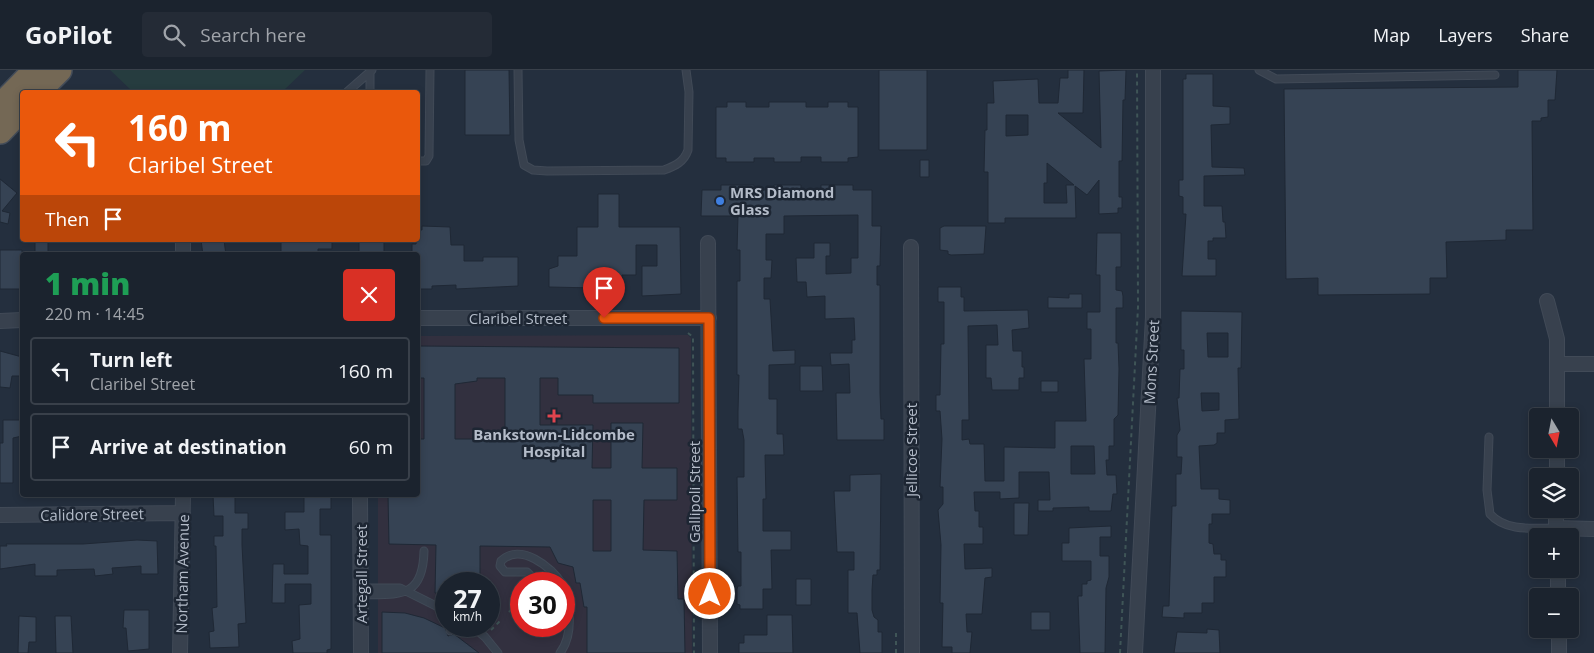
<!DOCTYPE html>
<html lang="en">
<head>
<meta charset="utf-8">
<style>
	:root { --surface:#1b232e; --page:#242b36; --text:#f1f3f6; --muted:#a0a4aa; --line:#39404a }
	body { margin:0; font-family:"Open Sans",sans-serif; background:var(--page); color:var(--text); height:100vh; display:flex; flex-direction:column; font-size:19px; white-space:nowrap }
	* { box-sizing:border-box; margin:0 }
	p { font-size:16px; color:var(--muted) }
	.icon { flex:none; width:28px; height:28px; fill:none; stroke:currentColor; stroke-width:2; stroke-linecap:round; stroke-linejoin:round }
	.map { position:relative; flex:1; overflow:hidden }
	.side { position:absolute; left:20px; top:182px; width:400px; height:245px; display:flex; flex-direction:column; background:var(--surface); border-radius:5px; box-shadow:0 2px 8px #0003,0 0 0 1px var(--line) }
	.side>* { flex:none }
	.top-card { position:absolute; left:20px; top:20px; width:400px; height:152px; border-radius:5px; box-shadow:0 2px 8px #0003,0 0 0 1px var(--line); background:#ea580c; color:#fff; overflow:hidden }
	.needle { width:32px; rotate:170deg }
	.buttons { position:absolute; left:1529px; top:338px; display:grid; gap:10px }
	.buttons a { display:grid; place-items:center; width:50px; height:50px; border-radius:5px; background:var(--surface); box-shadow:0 2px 8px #0003,0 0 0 1px var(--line); font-size:25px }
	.speed { position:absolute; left:435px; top:502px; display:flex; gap:10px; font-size:25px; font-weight:700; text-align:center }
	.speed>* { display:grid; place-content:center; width:65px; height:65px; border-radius:50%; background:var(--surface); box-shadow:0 2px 8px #0003,0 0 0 1px var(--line); line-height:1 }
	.speed small { font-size:12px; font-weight:400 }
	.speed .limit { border:8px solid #d22; background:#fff; color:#111 }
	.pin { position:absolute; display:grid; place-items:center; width:42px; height:42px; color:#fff; margin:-51px -21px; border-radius:50% 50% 50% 0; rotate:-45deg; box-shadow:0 0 5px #0007 }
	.pin .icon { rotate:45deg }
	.me { position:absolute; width:55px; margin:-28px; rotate:0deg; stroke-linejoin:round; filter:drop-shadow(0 0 4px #0008) }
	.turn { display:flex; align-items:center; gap:18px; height:105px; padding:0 25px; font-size:22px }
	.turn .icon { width:65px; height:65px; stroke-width:2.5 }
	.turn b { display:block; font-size:35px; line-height:42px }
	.then { display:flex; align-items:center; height:48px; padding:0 25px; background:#0003; gap:10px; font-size:19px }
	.round { display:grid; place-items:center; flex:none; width:52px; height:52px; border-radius:5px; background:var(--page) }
	.overview { display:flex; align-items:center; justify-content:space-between; height:85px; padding:0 25px }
	h1 { font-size:30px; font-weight:800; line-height:38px; color:#1e9e55 }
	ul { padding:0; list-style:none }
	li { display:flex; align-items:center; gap:15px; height:68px; margin:0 10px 8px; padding:0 15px; border:2px solid var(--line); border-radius:5px }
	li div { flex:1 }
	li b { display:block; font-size:19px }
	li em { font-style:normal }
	header { display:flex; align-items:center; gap:30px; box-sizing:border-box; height:70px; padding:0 25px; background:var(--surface); border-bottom:1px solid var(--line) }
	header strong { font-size:24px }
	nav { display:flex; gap:28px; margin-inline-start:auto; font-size:18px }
	.search { width:350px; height:45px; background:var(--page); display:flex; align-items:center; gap:12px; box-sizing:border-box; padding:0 18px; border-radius:5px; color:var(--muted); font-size:19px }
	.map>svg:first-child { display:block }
	.medical { fill:#32303f; fill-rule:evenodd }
	.green { fill:#263c3f }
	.building { fill:#364354; stroke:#1f2835; fill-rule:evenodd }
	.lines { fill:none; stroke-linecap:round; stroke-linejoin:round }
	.lane-casing { stroke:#414a57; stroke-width:9 }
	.street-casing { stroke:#414a57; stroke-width:16 }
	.highway-casing { stroke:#434c59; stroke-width:28 }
	.path { stroke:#3f5557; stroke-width:2; stroke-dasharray:4 4; stroke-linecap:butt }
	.lane { stroke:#38414e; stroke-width:7 }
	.street { stroke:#38414e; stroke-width:14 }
	.highway { stroke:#746855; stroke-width:25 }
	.route-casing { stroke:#983908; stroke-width:12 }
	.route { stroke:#ea580c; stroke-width:9 }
	.shop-dot { fill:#3f7fe0; stroke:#1d2633; stroke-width:2 }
	.health-dot { fill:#e0444e; stroke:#1d2633; stroke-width:2 }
	.labels { text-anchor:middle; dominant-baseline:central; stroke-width:5; stroke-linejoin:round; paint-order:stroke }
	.poi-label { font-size:15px; font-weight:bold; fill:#b4bcc9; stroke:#1d2633; text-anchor:start }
	.street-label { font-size:15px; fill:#b4bcc9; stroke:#1d2633 }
</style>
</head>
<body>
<header>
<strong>GoPilot</strong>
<div class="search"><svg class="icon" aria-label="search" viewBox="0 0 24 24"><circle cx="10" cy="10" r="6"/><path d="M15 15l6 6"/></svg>Search here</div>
<nav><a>Map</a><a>Layers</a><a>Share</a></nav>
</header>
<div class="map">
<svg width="1594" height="583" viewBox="0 0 1594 583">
	<rect width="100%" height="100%" fill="#242f3e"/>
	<path class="medical" d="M688 265 691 268 692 583H378V425H418V266ZM446 514H489V556H446ZM521 514H564V556H521Z"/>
	<path class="green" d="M110 0H305L282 22H133Z"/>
	<path class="building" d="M465 0H509L510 65H465Z
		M879 0H927V80H879Z
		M1068 0H1084L1083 43H1058L1101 78 1099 1 1126 0 1125 30H1123L1122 91H1119V127H1122V138H1118V143L1099 144V110L1087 125 1075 116 1076 148H1005V153H988V102H984L985 60H987V33H994L993 11 1038 9 1039 33H1058L1060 8H1068ZM1006 45H1028V65L1006 66ZM1047 93 1074 115H1066L1067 133H1044V113H1047Z
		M1518 0H1557L1555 30H1548V47L1541 48V51H1532L1533 160H1506V170L1446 172 1447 208H1430V224L1318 225V208L1286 209 1284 19 1518 17Z
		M1186 4H1213V36L1230 37V54L1211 55 1212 97 1244 98 1245 105 1204 106V136H1222L1223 152H1225L1226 168H1213V171H1208V189H1216V206H1182L1186 144H1183V127L1179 126V110H1183V9H1186Z
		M727 32H746V37H769V32H806V37H828V32H848V37H858V87L848 88V92H821V87H801V92H774V88H754V92H726V88H716V37H727Z
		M920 90H929V107H920Z
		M0 109 17 123 2 141 10 143 8 154 0 152Z
		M721 115H754V120H773L774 115H801V120H821V115H853V120H872V156H881L880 196H877V215H880V323L881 349H884V370H837L836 323H850L849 294 831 295 830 283H852V270H855L854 248 825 249V226L807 227 806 212H797L796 188H814V173H830V186H826V204L851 203V188H858V145L784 146V164H766V190H772L771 208H764V229H770L773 281 795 280V294L769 295V329H777V364H783L784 385H765L766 429H763V461H791V480H771L772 519H763V539H740V535L737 534V519L738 516H741V482H738L737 407H744V370L742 359H738V341L739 305H737V211H740V180H737L738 146H701L702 120H721Z
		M598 124H619V157H680L681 224 642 226V196H657V175H636V205H622V216H596V218L549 217V199L558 196V186H577V157H598Z
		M422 156 450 157 451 175H464V191H483V187H518V216L456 219V215L432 216V219H418V185L412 184V174H416L418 160H422Z
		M944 156H986L984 184 951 185 948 184V181L940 180V158Z
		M1097 163H1121V197H1116V220L1122 221 1123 226V238H1116V273H1118L1119 299 1118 345 1114 349V376H1109V390H1106L1107 405H1116L1117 424H1113L1111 441H1089V437L1053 438V441H1038V430H1050L1049 402H1019V428L1000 429V422H974L975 441H979V457H983V474H964L965 499 992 498V507L985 508 982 544H966L967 562H972L970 583H952V577H942L943 533H940L941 475 938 440 943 434V417H940L942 369 940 341H936V325H940L941 274H944V232H938V217H961V227H964V241L1028 240 1029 258 1012 260 1013 281H1022V297H1024V308H1019V320H992L991 308H986V275H998L997 255 968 256V258L969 350H962V370L969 369 970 374H984L985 411H1004V377L1055 378V351H1086L1084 289H1091V259H1087V242H1100V205H1096ZM1071 376H1094L1095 404H1071Z
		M35 170H48V185H35Z
		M201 170H224L226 185H203Z
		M281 170H332V179H318V185H281Z
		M359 170H384V185H359Z
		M0 180H22V219H0Z
		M1069 224H1082V238H1048V227L1069 228Z
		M1181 241 1242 242 1241 298H1238L1239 349 1225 350V363H1217V373L1214 375 1199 376 1201 419H1219V429L1230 430V444H1212V454H1209V473L1213 474 1214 484H1221V490H1226V507H1214V533H1202V543H1184V548L1162 547 1163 536H1169L1172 436H1176V404H1181L1182 387H1177V365L1180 360 1177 328H1179L1180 299H1184V280H1181ZM1207 263H1228V287H1208ZM1201 323H1219V340L1202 341Z
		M418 276 679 278V333H593V325H558V308H540V355H593L592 398H611V353H643L642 398H677V430H644L643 480 677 481 678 529H684L685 583H587V537H584L580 513H576L573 497 558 493 550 477 480 476V514H446V523H435L436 475 389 474 388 425H418V369H424V308H418ZM477 308H505V369H455V314L477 311ZM593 430H611V481H593Z
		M0 281 22 287V306H12L10 318 0 317Z
		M800 296H822L823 321H800Z
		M1041 311H1058V322H1041Z
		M3 350H22V366L13 368V413H0V373H3Z
		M881 404 880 500H877V505H873L872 520V540L874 547 878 550V562H882V583H860L857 543H848V500H854V482H837L834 421H850V405Z
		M213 425 235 426V443H248V459H242V475L246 553 238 554 239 577 210 578 209 562 214 561 212 538 217 537 216 476H214V466H223V446H214Z
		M304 425H331V439H320V465H331V579L327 580V583H293L292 571 300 569 299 535 311 534V514H285V533H272L273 494H284V504H308V476L300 475 299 459 285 460V442H304Z
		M1014 433H1029L1028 465H1014Z
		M1111 456V467H1100V486H1109V507L1106 518 1105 583H1080L1078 526H1082V514H1087V511L1091 510V491H1062V473H1069V458Z
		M137 470 157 471 158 504H141V496L112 498 113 504 95 506 94 499 57 500V506H35V494L0 499V476H7L6 474H83Z
		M796 509H811V535H796Z
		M124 540H149V579L128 581 126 558H123Z
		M382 542 405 543 424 548 445 558 448 566 454 564 479 583H382Z
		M1031 542H1050V560H1031Z
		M767 545H792L793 583H739V573H744V565H767Z
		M19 546 36 547V572H29L28 583H18Z
		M55 546H71L73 583H56Z
		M1207 559 1219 560 1220 583H1174L1177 562 1207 563Z"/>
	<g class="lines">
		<g class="lane-casing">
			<path id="lane" d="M518 0 519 70 524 95 533 100 547 101 664 100C675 96 684 92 688 80L689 22 686 0
				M1259 0 1276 9 1495 5
				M370 2V22
				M347 22 372 0
				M418 91H426L429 86 430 0
				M1489 367 1487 420 1490 444C1506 462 1534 458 1556 458
				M539 514 527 502H505L500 496 501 491C520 472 552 497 562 514
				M361 518H400L446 541
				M361 525C399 524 423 529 424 481
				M564 542 568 553
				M472 556 485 567 498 583
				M450 561 453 556
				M560 583C574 564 570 538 564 517"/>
		</g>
		<g class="street-casing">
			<path id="street" d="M708 173 710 583
				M911 177 912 583
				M183 185V170
				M1547 231 1557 269V346
				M418 248H709
				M0 251 22 250
				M1558 294H1594
				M1557 406V379
				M360 425 361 583
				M1556 439V465
				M0 445 183 443
				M1556 458 1594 459
				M1558 499V526
				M1559 559V583
				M180 583 183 425
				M1135 583 1153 247V0"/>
		</g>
		<g class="highway-casing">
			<path id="highway" d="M37 22 59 0
				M0 37 36 0
				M0 61 22 38"/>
		</g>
		<path class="path" d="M688 263 693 267 694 583
			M509 542 521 529
			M491 560 502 549
			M896 583V562
			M1120 583 1138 237 1137 0"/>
		<use href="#lane" class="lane"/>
		<use href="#street" class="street"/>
		<use href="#highway" class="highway"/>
	</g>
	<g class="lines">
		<g class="route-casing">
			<path id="route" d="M604 248H709L710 524"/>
		</g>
		<use href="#route" class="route"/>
	</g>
	<circle class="shop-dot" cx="720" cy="131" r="5"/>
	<path class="health-dot" d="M551.5 338.5h5v5h5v5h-5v5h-5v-5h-5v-5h5z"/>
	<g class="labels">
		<g class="poi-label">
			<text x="730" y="122">MRS Diamond<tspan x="730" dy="17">Glass</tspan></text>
			<text x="554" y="364" text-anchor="middle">Bankstown-Lidcombe<tspan x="554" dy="17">Hospital</tspan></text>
		</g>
		<g class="street-label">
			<text x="518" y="248">Claribel Street</text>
			<text transform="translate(1151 292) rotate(-87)">Mons Street</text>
			<text transform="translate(911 380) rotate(-90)">Jellicoe Street</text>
			<text transform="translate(694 422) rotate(-90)">Gallipoli Street</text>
			<text transform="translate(92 444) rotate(-1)">Calidore Street</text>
			<text transform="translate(182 504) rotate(-89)">Northam Avenue</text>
			<text transform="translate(361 504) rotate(-90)">Artegall Street</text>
		</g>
	</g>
</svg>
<div class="buttons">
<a><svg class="needle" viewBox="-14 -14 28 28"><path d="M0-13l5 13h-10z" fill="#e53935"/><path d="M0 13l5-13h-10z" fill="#a0a4aa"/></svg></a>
<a><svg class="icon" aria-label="layers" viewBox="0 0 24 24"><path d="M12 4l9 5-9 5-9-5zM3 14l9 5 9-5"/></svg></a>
<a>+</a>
<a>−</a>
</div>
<div class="speed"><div>27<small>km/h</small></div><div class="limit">30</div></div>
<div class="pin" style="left:604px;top:248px;background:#d93025"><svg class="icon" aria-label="arrive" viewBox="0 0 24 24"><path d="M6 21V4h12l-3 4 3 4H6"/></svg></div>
<svg class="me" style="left:710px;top:524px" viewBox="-20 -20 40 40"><circle r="17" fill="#ea580c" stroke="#fff" stroke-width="3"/><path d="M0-11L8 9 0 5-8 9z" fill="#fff"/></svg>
<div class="top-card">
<div class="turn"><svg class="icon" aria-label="left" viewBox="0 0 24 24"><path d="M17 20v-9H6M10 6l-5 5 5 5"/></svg><div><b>160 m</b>Claribel Street</div></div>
<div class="then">Then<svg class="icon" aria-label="arrive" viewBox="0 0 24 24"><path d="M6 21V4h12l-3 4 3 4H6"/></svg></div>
</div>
<section class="side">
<div class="overview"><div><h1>1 min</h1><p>220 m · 14:45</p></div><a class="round" style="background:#d93025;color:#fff"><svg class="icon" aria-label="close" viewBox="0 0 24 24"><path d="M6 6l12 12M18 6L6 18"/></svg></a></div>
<ul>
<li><svg class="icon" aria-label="left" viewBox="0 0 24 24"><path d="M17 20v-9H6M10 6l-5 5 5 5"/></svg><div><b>Turn left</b><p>Claribel Street</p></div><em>160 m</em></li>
<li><svg class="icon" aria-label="arrive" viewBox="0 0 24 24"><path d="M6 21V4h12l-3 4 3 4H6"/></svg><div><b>Arrive at destination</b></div><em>60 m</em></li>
</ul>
</section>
</div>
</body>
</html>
